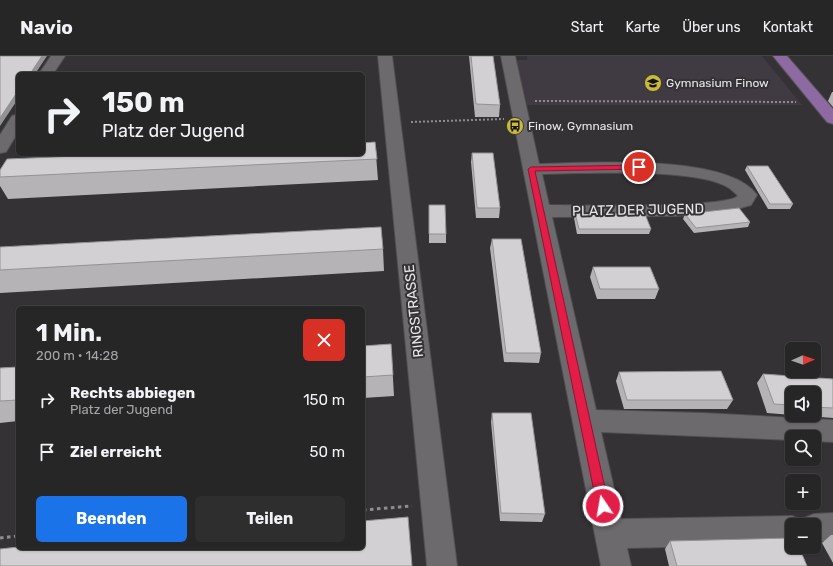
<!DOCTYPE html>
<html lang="de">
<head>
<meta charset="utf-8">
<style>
	:root { --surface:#272627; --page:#2f2e2f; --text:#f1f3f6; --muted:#a4a5a7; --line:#434344; --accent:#1a73e8 }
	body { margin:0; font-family:Rubik,sans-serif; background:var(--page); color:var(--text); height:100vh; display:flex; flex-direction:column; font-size:15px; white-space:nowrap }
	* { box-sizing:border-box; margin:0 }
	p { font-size:13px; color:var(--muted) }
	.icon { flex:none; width:22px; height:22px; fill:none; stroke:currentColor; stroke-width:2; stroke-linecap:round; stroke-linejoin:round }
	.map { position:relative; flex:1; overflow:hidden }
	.side { position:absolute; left:16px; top:250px; width:349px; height:244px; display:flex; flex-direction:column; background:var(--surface); border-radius:6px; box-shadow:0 1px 3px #0004,0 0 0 1px var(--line) }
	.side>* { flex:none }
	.guide { position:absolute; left:16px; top:16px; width:349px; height:84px; border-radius:6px; box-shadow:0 1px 3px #0004,0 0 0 1px var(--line); background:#272627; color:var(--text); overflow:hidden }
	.needle { width:26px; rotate:88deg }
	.buttons { position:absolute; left:785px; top:286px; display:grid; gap:8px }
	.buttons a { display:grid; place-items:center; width:36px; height:36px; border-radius:6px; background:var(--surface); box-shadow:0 1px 3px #0004,0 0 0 1px var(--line); font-size:20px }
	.pin { position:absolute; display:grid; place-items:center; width:34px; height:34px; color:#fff; margin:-17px; border:2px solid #fff; border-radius:50%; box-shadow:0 1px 4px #0007 }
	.me { position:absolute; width:44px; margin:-22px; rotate:348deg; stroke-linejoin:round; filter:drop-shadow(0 0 3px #0008) }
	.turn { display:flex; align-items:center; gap:14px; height:84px; padding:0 20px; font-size:18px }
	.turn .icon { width:52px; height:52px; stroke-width:2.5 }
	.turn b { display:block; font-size:28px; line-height:34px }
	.round { display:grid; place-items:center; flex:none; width:42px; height:42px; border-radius:6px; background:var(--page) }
	.headline { display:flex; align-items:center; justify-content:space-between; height:68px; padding:0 20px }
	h1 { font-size:24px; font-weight:700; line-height:30px }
	.primary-button { display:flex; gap:8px; margin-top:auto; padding:8px 20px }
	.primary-button a { flex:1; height:46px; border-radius:6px; background:var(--accent); color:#fff; font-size:16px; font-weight:700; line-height:46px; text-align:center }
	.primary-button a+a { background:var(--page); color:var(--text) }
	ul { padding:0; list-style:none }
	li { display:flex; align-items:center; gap:12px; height:52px; padding:0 20px }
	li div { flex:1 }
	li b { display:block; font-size:15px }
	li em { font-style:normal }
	header { display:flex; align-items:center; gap:24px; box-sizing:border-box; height:56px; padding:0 20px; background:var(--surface); border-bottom:1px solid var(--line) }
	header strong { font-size:19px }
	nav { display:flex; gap:22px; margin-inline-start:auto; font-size:14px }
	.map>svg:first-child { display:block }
	.built { fill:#403b43 }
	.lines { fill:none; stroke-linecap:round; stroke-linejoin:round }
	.minor-casing { stroke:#504f51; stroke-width:2 }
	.major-casing { stroke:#504f51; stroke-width:2 }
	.path-far1 { stroke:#8f8d8f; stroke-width:2; stroke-dasharray:2 2; stroke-linecap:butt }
	.path { stroke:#8f8d8f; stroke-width:3; stroke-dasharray:3.5 3.5; stroke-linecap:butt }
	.minor { fill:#6c6a6d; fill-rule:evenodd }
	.major { fill:#8d6aa1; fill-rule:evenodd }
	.wall { fill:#b5b3b5 }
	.shaded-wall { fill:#939294 }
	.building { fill:#d2d0d3; stroke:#939294 }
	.route { fill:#e11d48; stroke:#92132f }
	.labels { text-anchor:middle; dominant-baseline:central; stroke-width:4; stroke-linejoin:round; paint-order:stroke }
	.far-poi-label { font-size:12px; fill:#e8e7e8; stroke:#343234; text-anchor:start }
	.street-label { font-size:14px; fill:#e8e7e8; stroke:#343234 }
</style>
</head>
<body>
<header>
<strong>Navio</strong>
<nav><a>Start</a><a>Karte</a><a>Über uns</a><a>Kontakt</a></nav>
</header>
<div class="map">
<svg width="833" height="510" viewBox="0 0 833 510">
	<rect width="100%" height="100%" fill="#343234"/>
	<path class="built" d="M527 0H762L802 49H527L516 4H527Z"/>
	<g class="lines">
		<g class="minor-casing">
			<path id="minor" d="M51 0H65L53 18H39Z
				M378 0H392L457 510H427Z
				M501 0H515L539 108C587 107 728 97 757 139L751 149 727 156 675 160 552 161 596 354 703 357 833 364V386L814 385V381H792V384L601 376 621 463 792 460 803 465 804 462 814 458 833 457V485L814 486V469H792V488L627 492 631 510H601ZM579 117C613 117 702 114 729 132 732 134 735 137 738 140 723 153 578 149 549 149L542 118Z
				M18 58V76L6 96 0 97V79L12 60Z"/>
		</g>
		<g class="major-casing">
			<path id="major" d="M773 0H787L833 53V68L827 66Z"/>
		</g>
		<path class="path-far1" d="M535 45 796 46
			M411 66 504 63"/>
		<path class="path" d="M363 454 412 450
			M0 482 18 480"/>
		<use href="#minor" class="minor"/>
		<use href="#major" class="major"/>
	</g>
	<path class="wall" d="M469 0H493L500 49 499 61H475Z
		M832 36H833V51L828 45Z
		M375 86 378 124 8 143 0 130V114Z
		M472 97 500 152 499 162H476L471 106Z
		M747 110 793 148 790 153H768L745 114Z
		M429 149 446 178V187H429Z
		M575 157 651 173 649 178H577L574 162Z
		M685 158 750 166 748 171 694 177 683 163Z
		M492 183 541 297 539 307 504 306 490 192Z
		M0 191 383 193 384 215 0 237Z
		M593 211 659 233 655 243H597L590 221Z
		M391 288 394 340 363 342V290Z
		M18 311V365L0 367V312Z
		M619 316 733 344 727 353H624L616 325Z
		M763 318 833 323V362L795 359H814V337H792V359L767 357 757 327Z
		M492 357 545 458 542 466 500 465 491 366Z
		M831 479H833V507L822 487Z
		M670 485 807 510H669L665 493Z"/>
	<path class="shaded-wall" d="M42 0H47L35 18H30Z
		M18 35V43L0 70V62Z"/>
	<path class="building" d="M0 0H42L30 18H18V35L0 62Z
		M471 0H493L500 49 476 48Z
		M375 86 377 103 0 121V114L7 103 122 98H363V87Z
		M472 97H493L500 152H477Z
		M747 110H768L793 148H770Z
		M429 149H445L446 178H429Z
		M739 152 750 166 696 172 685 158Z
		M575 157 645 158 651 173H579Z
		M381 171 383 193 0 214V191Z
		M492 183H521L541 297H506Z
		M593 211H650L659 233H600Z
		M391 288 393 319 363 321V290Z
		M18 311V344L0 345V312Z
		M721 315 733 344H627L619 316Z
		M763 318 833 323V352L814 351V337H792V349L774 348Z
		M492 357H531L545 458 501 457Z
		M408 461 412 510H0V493L18 491V492H363V465Z
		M792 482V491H799L807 510H677L670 485Z"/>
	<path class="route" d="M639 109 642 111 641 113 535 115 609 450 607 454 603 455 599 454 597 450 528 113 531 111Z"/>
	<defs>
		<g id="school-disc" transform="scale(0.9)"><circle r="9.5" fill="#caba3a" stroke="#343234"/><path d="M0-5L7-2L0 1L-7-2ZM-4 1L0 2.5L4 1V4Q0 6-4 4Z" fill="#111"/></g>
		<g id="bus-disc" transform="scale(0.9)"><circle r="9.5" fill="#caba3a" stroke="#343234"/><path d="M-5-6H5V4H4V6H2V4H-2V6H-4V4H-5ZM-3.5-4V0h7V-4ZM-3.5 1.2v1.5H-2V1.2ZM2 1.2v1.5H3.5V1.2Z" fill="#111"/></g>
	</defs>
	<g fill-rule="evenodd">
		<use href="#school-disc" x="653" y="27"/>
		<use href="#bus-disc" x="515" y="70"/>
	</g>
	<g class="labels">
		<g class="far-poi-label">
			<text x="666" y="27">Gymnasium Finow</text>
			<text x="528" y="70">Finow, Gymnasium</text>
		</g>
		<g class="street-label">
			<text transform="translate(638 154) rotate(-1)">PLATZ DER JUGEND</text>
			<text transform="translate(414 255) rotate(-96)">RINGSTRASSE</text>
		</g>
	</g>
</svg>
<div class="buttons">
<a><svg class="needle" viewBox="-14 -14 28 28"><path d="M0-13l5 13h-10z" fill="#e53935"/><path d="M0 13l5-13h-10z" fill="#a4a5a7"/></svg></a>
<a><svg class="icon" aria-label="sound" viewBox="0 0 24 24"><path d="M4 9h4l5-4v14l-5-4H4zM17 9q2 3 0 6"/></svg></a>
<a><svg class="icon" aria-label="search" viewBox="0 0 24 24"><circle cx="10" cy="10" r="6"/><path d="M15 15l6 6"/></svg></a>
<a>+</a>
<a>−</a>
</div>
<div class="pin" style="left:639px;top:111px;background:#d93025"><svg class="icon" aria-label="arrive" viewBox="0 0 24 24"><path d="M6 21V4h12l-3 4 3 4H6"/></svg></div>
<svg class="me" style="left:603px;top:450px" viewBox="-20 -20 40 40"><circle r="17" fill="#e11d48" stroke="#fff" stroke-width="3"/><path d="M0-11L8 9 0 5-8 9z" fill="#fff"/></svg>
<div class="guide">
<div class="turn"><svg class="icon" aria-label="right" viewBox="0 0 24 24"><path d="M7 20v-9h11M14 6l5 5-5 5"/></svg><div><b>150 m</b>Platz der Jugend</div></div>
</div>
<section class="side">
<div class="headline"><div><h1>1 Min.</h1><p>200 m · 14:28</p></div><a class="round" style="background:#d93025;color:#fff"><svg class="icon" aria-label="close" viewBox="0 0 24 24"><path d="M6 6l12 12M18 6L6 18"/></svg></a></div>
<ul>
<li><svg class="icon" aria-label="right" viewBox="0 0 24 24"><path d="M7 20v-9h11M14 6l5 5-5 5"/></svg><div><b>Rechts abbiegen</b><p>Platz der Jugend</p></div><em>150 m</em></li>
<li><svg class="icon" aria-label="arrive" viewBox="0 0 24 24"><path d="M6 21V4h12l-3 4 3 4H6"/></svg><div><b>Ziel erreicht</b></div><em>50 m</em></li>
</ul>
<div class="primary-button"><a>Beenden</a><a>Teilen</a></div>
</section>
</div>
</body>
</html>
